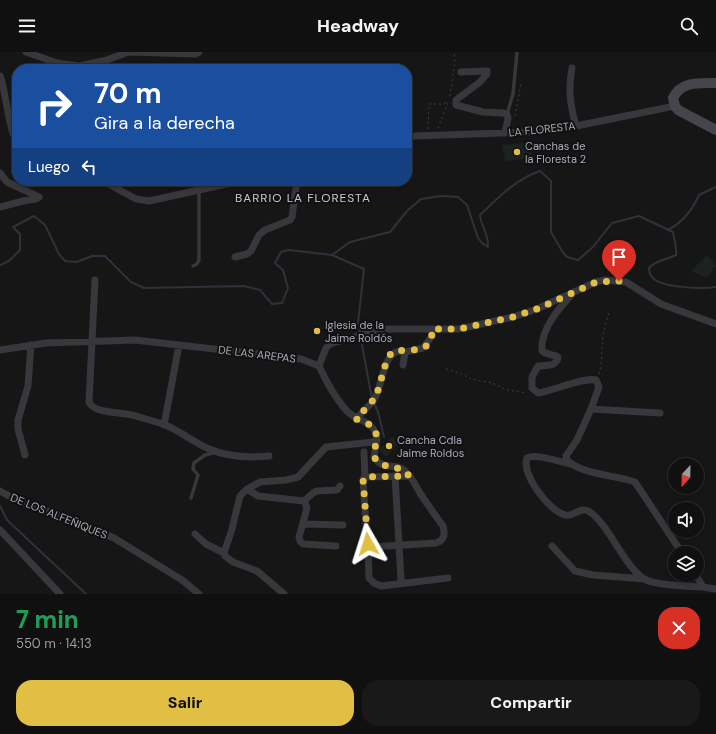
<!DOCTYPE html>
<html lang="es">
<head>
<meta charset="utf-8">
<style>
	:root { --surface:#101011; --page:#19191a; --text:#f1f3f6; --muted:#9c9d9f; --line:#303031; --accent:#e1bf45 }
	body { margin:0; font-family:"DM Sans",sans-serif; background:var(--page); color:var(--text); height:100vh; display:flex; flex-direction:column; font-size:15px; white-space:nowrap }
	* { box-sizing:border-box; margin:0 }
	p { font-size:13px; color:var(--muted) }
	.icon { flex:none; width:22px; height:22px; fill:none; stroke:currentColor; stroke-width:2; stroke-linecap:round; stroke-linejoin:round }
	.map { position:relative; height:542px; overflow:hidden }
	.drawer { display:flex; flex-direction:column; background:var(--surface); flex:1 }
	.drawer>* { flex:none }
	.top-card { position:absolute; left:12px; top:12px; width:400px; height:122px; border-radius:16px; box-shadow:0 2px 6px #0003,0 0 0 1px var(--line); background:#1a4fa0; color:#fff; overflow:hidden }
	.needle { width:26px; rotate:202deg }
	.buttons { position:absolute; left:668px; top:406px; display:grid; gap:8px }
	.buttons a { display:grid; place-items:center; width:36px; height:36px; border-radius:50%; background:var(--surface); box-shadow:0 2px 6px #0003,0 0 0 1px var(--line); font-size:20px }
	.pin { position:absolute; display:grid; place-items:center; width:34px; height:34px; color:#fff; margin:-41px -17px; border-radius:50% 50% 50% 0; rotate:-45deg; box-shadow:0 0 4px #0007 }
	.pin .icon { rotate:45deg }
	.me { position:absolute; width:44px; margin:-22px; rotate:354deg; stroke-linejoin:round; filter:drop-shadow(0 0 3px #0008) }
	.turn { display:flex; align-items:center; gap:14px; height:84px; padding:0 16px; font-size:18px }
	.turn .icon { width:52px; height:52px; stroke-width:2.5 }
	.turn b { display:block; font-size:28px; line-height:34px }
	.then { display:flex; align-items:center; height:38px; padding:0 16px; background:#0003; gap:8px; font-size:15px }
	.round { display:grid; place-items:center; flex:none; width:42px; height:42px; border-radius:16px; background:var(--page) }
	.overview { display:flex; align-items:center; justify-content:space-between; height:68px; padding:0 16px }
	h1 { font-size:24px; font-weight:800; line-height:30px; color:#1e9e55 }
	.cta { display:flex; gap:8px; margin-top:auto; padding:8px 16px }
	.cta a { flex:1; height:46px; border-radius:16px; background:var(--accent); color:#111; font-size:16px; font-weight:800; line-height:46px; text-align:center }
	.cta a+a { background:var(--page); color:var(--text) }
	header { display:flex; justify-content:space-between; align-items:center; height:52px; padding:0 16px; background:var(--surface); font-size:18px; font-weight:800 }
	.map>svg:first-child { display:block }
	.green { fill:#1c221e }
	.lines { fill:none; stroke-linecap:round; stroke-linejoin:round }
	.stream { stroke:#2d333a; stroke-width:2 }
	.path { stroke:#3d3e43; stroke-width:1; stroke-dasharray:2 3; stroke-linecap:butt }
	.lane { stroke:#37373c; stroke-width:3.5 }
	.street { stroke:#37373c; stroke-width:7 }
	.secondary { stroke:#45464c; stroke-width:10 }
	.route { stroke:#e1bf45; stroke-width:7; stroke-dasharray:0 12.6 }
	.poi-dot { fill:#e1bf45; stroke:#111112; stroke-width:1.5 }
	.labels { text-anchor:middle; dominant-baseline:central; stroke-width:4; stroke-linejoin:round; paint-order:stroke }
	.street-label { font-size:11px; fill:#a9abb6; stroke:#111112 }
	.poi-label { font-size:11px; fill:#a9abb6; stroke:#111112; text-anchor:start }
	.neighbourhood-label { font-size:12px; letter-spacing:1px; fill:#c9cbd3; stroke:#111112 }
</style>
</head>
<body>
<header><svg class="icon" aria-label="menu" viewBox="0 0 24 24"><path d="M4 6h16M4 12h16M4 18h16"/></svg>Headway<svg class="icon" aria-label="search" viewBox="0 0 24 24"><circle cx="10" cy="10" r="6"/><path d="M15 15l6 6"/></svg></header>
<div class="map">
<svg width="716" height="542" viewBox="0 0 716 542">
	<rect width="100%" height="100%" fill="#161617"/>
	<path class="green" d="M531 90 532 106 505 109 502 93Z
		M707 203 716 214 707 226 691 219Z
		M392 385 398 392 386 405 379 398Z"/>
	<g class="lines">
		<path class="stream" d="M668 178C683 170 692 159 699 143L716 135
			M332 203 350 190 390 180 407 159 421 147 441 144 458 145 467 153 478 186 482 191 488 195C489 183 481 174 480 163 498 146 516 127 540 119L551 129V180L562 199 567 205 578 208 593 195 612 171 639 164 673 180C674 188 677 195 676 203 666 208 656 208 649 216 649 220 650 224 654 227 665 236 702 237 716 235
			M0 213 9 209 20 198V182L13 175 34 164 45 173 59 202 65 209 77 210 92 204H105L131 230 144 236 244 234 260 238 272 252 282 251 288 236 283 218 275 211 281 200 289 198 332 203 364 217 358 271 372 347
			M374 351 378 360 384 385
			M0 454 7 468 86 542"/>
		<path class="path" d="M450 44 455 8 454 0
			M515 64 521 32
			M438 76 448 51
			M428 77 429 52H441L448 50
			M446 317 460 321 471 327 492 331 507 338 527 341
			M599 322 601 314 603 282 609 260"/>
		<path class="lane" d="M507 62 513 42 517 0
			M193 214 197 212 199 208V139
			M191 446 198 423 193 417 194 411 205 403 213 401"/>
		<path class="street" d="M26 0 57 11 79 14 107 8 128 0 195 2 199 0
			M572 16C568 37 570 53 576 74
			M461 20 487 19V22L480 30 456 48V53L483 60 503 61 507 62 508 66 505 81
			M0 24C7 43 8 76 17 91
			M407 86 414 84 528 80 576 74 675 54
			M0 121 7 130 39 145
			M103 129 136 147 149 149 240 129
			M0 155 23 149 36 147 39 145
			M235 205 247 202 251 199 259 183 265 178 290 168 292 165 297 129
			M95 228 89 350C93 362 124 360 136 364 145 367 154 369 163 372 179 378 193 390 209 397 228 405 249 406 269 404
			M574 240C560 255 540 277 542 299 547 303 553 302 558 305 557 315 546 313 538 314L532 325V336L538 341C553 339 583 325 596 328L599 335 591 357 577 388 566 404 567 408C582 423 616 423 635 430L682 501
			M0 298 46 291 135 288 301 307 319 314C326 329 334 344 345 357 356 371 374 366 377 387L373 390 326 395 298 425 286 428 260 430 247 437 240 444 232 477 224 501 225 504 233 510 257 519 284 542
			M405 300 423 296 432 284V277
			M319 314 326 296 330 292 381 277H459L513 265 537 257 596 230 605 228 626 230 661 252 716 272
			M591 357 660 361
			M356 367C362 360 370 354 375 346 383 333 383 293 405 300L403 313
			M164 373 179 293
			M377 387 374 405C384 420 394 410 404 418 411 423 416 434 420 441 427 452 435 463 443 474 445 482 445 488 436 491L371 495 368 492 367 488 363 427 365 425 409 424
			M364 400 365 425
			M25 403 18 377V368L28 334 31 293
			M570 412C560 410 536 401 527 406 521 422 549 459 565 463 574 466 580 453 590 460 610 474 626 518 646 528 659 534 688 534 703 535
			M395 424 401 527
			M247 437 258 444 304 449 307 456 299 485 300 489 303 492 336 494
			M0 439 18 449 75 469 114 486 182 528 199 542
			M304 449 313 441 317 439 337 438 340 434
			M304 472 343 473
			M0 478 60 542
			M195 482 206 492 224 501
			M368 492 369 526 374 531 381 534 448 526
			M552 494 575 519 593 523 645 527
			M696 523 703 535 716 537"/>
		<path class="secondary" d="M716 31C700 31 681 29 673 46L675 54 678 58 716 78"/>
	</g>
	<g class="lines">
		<path class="route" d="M368 492 363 427 365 425 409 424C398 410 384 420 374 405 376 382 383 376 356 367L376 345 385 314 391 301C407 294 433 306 432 277H459L513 265 537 257 596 230 619 229"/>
	</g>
	<g class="poi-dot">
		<circle cx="517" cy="100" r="4"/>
		<circle cx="317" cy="279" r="4"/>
		<circle cx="389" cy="394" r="4"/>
	</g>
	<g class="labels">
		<g class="street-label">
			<text transform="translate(542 77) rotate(-6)">LA FLORESTA</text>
			<text transform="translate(257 302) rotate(7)">DE LAS AREPAS</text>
			<text transform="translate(59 464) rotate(22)">DE LOS ALFEÑIQUES</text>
		</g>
		<g class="poi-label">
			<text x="525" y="94">Canchas de<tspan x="525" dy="13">la Floresta 2</tspan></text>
			<text x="325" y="273">Iglesia de la<tspan x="325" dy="13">Jaime Roldós</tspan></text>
			<text x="397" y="388">Cancha Cdla<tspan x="397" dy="13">Jaime Roldos</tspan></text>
		</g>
		<g class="neighbourhood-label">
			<text x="303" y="146">BARRIO LA FLORESTA</text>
		</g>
	</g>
</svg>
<div class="buttons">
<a><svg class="needle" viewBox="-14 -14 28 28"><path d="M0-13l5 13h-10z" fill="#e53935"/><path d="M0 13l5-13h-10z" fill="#9c9d9f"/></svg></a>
<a><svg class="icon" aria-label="sound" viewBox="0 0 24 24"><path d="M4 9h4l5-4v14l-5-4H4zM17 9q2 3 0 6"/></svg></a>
<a><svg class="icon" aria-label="layers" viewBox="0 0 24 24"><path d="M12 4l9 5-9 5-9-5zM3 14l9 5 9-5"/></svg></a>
</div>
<div class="pin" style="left:619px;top:229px;background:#d93025"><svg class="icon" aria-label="arrive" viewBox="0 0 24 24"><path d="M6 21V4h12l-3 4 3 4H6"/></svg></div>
<svg class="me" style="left:368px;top:492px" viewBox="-20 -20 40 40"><path d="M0-17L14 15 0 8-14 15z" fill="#e1bf45" stroke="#fff" stroke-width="4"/></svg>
<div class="top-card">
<div class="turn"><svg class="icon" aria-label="right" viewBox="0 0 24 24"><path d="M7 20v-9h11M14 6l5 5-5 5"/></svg><div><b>70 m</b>Gira a la derecha</div></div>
<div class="then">Luego<svg class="icon" aria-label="left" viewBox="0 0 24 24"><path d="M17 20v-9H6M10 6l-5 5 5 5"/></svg></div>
</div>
</div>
<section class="drawer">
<div class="overview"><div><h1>7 min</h1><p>550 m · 14:13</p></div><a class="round" style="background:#d93025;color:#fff"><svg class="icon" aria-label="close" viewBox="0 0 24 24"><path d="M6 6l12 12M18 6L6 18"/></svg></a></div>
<div class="cta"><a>Salir</a><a>Compartir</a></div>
</section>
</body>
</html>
